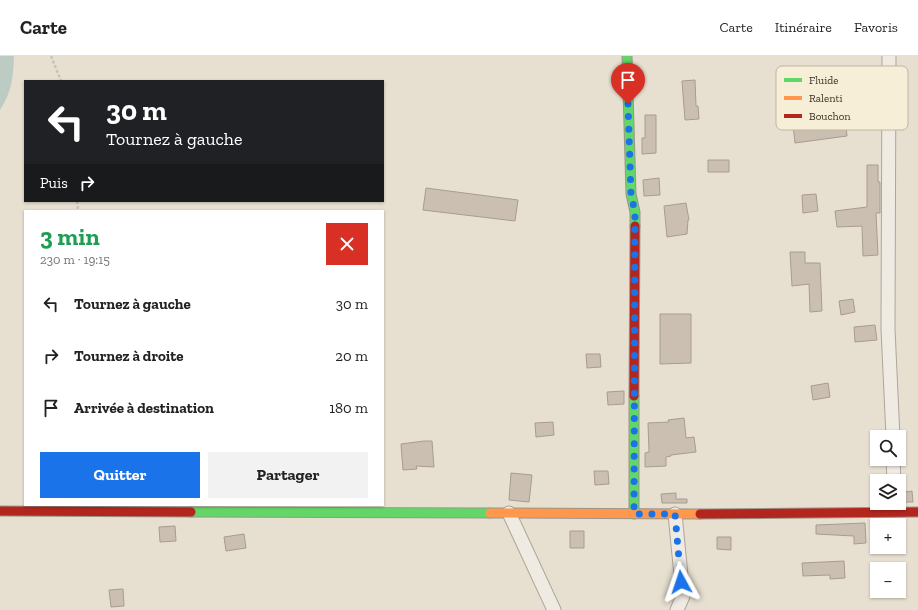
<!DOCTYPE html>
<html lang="fr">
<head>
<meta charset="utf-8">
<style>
	:root { --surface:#fff; --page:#f2f2f2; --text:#222; --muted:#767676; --line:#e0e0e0; --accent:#1a73e8 }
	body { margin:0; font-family:"Zilla Slab",serif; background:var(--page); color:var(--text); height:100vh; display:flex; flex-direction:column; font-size:15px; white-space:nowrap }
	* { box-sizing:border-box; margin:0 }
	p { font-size:13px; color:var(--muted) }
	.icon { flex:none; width:22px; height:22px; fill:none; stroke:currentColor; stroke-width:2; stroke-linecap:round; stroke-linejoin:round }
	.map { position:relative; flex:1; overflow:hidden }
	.drawer { position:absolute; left:24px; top:154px; width:360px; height:296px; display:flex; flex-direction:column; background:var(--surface); border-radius:0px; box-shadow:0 1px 3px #0004 }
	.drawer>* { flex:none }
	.top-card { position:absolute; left:24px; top:24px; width:360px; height:122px; border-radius:0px; box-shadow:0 1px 3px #0004; background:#202124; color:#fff; overflow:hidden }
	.buttons { position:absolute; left:870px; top:374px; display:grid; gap:8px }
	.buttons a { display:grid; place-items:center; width:36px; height:36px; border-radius:0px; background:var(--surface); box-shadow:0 1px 3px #0004; font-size:20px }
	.pin { position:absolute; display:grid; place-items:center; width:34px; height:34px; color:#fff; margin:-41px -17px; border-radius:50% 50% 50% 0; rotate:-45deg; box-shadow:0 0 4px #0007 }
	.pin .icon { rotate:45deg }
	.me { position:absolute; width:44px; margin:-22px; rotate:355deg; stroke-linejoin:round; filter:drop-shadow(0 0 3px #0008) }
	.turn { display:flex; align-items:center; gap:14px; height:84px; padding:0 16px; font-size:18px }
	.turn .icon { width:52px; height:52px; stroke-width:2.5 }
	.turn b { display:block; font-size:28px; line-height:34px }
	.then { display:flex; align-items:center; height:38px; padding:0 16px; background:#0003; gap:8px; font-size:15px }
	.round { display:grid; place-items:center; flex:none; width:42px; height:42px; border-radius:0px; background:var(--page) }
	.head { display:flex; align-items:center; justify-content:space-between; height:68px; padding:0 16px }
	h1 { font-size:24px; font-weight:700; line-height:30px; color:#1e9e55 }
	.action { display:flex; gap:8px; margin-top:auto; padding:8px 16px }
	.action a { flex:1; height:46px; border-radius:0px; background:var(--accent); color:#fff; font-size:16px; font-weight:700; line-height:46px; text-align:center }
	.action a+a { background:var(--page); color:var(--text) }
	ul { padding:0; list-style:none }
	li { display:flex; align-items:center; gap:12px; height:52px; padding:0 16px }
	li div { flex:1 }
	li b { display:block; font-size:15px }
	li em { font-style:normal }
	header { display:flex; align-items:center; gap:24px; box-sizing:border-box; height:56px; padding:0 20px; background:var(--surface); border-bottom:1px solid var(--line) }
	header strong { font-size:19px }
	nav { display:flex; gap:22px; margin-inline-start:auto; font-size:14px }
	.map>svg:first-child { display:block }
	.water { fill:#bcccc2 }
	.building { fill:#cbbfb2; stroke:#a89c90 }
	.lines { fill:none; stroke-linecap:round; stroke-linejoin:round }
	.street-casing { stroke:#ada599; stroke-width:15 }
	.fast-casing { stroke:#9c958a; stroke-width:11 }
	.slow-casing { stroke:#9c958a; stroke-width:11 }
	.jam-casing { stroke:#9c958a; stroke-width:11 }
	.path { stroke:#c8c2b9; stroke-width:2.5; stroke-dasharray:3 2; stroke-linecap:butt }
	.street { stroke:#efebe3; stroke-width:13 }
	.fast { stroke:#63d668; stroke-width:9 }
	.slow { stroke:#ff974d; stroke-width:9 }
	.jam { stroke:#b3261e; stroke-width:9 }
	.route { stroke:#1a73e8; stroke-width:7; stroke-dasharray:0 12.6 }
	.key { fill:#f7eed8; stroke:#bfb4a1; stroke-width:1 }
	.key-label { font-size:11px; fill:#3d2e20 }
</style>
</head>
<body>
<header>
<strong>Carte</strong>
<nav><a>Carte</a><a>Itinéraire</a><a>Favoris</a></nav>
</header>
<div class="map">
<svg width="918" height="554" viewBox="0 0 918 554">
	<rect width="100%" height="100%" fill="#e7e0d1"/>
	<path class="water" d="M0 0H14C13 22 12 35 0 54Z"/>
	<path class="building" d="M695 24 696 50H698L699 63 685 64 682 25Z
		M645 59H656V97L642 98V82H645Z
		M810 67 811 73 846 69 847 80 795 87 793 69Z
		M708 104H729V116H708Z
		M867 109H878V126H880V157H876L878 199 863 200 862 170 837 171 835 155 867 151Z
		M659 122 660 139 644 140 643 124Z
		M426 132 518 144 515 165 423 154Z
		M816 138 818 155 803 157 802 139Z
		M686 147 689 164H688L687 178 667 181 664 150Z
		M790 196H805V207H820L822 255 810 256 809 228 792 230Z
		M853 243 855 256 841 259 839 245Z
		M660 258H691V307L660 308Z
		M875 269 877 284 855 286 854 271Z
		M586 298H600L601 311 587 312Z
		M828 327 830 341 813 344 811 330Z
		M624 335V348L608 349 607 336Z
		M684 362 686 382 694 381 696 396 671 399V400L666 401V410L645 411V397L649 396 648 367 669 366 668 364Z
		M553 366 554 379 536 381 535 367Z
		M424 385H432L434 411 416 410 417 413 403 414 401 388Z
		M594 415H608L609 428 595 429Z
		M511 417 532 419 529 446 509 444Z
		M912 435 913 446H900L899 437Z
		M676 437V443H687V447H662L661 438Z
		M865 467 866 487 854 488V480L816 478V469Z
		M175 470 176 485 160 486 159 471Z
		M570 475H584V492H570Z
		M244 478 246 492 226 495 224 481Z
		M717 481H731V494L717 493Z
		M844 505 845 522 830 523V519L803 520 802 507Z
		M123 533 124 550 111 551 109 534Z"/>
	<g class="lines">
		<g class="street-casing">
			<path id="street" d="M889 0 888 273 893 381
				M893 403 894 425
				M509 457 554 554
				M675 458 683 540 677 554"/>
		</g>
		<g class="fast-casing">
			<path id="fast" d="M627 0 631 138 635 156V170
				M191 456 490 457
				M634 458V340"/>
		</g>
		<g class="slow-casing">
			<path id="slow" d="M490 457 700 458"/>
		</g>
		<g class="jam-casing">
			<path id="jam" d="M634 340 635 170
				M0 455 191 456
				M700 458 918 456"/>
		</g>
		<path class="path" d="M51 0 61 25
			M77 145 78 155"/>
		<use href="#street" class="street"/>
		<use href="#fast" class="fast"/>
		<use href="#slow" class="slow"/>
		<use href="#jam" class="jam"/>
	</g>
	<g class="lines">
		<path class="route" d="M628 48 631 138 635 156 634 458H675L681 526"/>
	</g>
	<rect x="776" y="10" width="132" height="64" rx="6" class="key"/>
	<rect x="784" y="22" width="18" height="4" fill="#63d668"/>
	<rect x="784" y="40" width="18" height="4" fill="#ff974d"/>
	<rect x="784" y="58" width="18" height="4" fill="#b3261e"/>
	<g class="key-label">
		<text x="809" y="28">Fluide</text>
		<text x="809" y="46">Ralenti</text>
		<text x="809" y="64">Bouchon</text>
	</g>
</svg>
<div class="buttons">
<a><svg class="icon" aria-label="search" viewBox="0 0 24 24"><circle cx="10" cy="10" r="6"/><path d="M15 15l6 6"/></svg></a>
<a><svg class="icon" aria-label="layers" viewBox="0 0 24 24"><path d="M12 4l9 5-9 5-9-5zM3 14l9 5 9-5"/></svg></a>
<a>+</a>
<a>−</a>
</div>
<div class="pin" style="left:628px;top:48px;background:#d93025"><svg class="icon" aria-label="arrive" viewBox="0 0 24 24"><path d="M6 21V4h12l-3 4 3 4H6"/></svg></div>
<svg class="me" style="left:681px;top:526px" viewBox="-20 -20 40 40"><path d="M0-17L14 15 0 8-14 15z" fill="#1a73e8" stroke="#fff" stroke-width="4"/></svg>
<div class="top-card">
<div class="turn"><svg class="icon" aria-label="left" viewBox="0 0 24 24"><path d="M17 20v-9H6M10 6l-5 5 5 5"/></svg><div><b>30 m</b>Tournez à gauche</div></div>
<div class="then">Puis<svg class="icon" aria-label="right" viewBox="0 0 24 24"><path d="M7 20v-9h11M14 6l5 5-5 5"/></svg></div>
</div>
<section class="drawer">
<div class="head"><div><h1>3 min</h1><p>230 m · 19:15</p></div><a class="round" style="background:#d93025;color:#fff"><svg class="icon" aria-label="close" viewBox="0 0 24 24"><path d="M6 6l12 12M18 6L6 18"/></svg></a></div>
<ul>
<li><svg class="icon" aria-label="left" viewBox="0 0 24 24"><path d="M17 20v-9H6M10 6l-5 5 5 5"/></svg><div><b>Tournez à gauche</b></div><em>30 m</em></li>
<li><svg class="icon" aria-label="right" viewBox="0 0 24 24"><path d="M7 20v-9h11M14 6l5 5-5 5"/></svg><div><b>Tournez à droite</b></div><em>20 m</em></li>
<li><svg class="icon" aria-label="arrive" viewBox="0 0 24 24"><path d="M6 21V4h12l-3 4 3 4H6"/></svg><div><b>Arrivée à destination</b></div><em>180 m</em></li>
</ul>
<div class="action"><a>Quitter</a><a>Partager</a></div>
</section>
</div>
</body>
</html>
